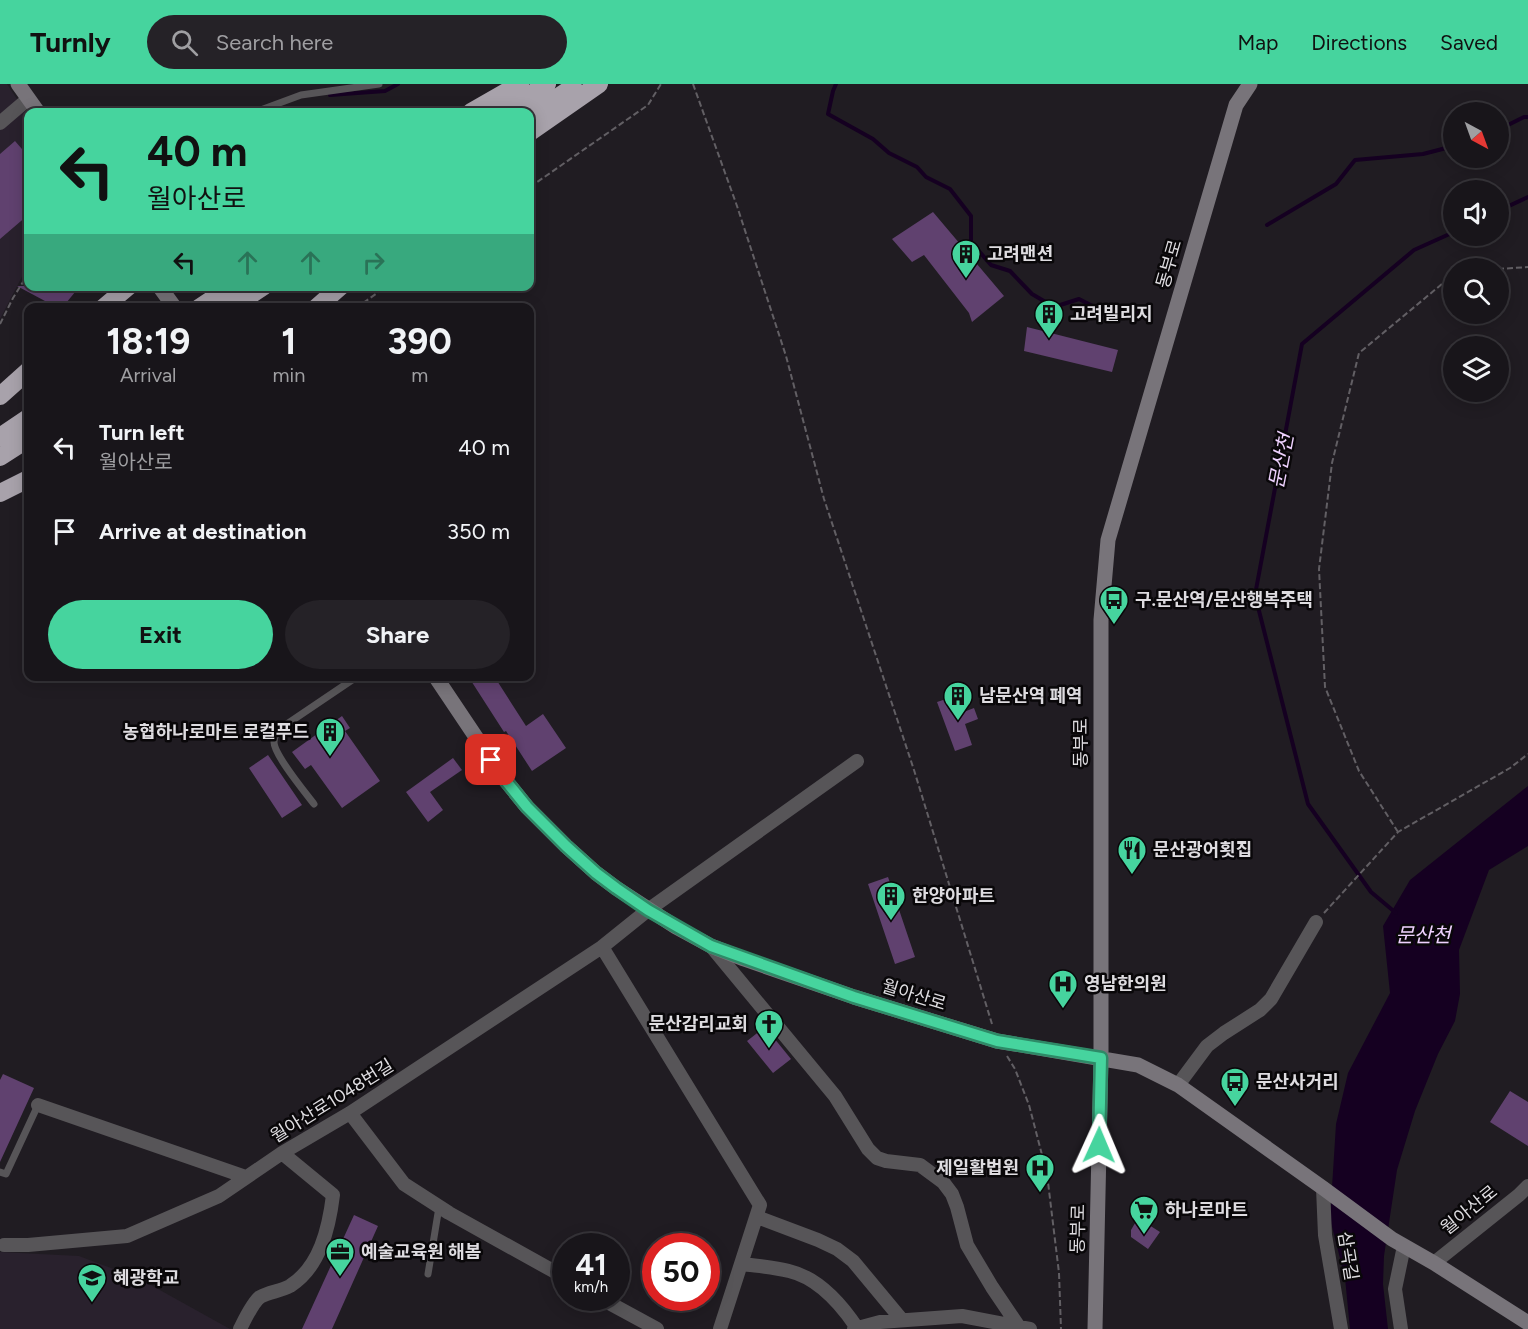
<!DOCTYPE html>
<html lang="en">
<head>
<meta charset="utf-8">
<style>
	:root { --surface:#18151a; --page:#252227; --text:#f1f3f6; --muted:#9f9fa2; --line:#363439; --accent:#46d49e }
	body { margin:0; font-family:Figtree,"Noto Sans KR",sans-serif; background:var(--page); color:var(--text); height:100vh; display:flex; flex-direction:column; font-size:22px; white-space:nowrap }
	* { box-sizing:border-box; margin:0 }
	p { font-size:20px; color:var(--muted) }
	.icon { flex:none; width:33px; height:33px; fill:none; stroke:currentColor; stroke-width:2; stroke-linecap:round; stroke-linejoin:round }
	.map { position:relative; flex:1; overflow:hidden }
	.drawer { position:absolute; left:24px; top:219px; width:510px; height:378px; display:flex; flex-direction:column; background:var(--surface); border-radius:12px; box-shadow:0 3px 15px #0003,0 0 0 2px var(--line) }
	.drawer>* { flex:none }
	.top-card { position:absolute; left:24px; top:24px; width:510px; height:183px; border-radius:12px; box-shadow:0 3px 15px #0003,0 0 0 2px var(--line); background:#46d49e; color:#111; overflow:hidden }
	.needle { width:39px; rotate:139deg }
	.buttons { position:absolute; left:1443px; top:18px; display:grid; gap:12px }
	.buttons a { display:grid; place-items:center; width:66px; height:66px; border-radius:50%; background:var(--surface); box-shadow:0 3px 15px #0003,0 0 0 2px var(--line); font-size:30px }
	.speed { position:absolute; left:552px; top:1149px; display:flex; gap:12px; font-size:30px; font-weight:700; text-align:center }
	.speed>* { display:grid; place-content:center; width:78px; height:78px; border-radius:50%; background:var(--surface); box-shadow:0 3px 15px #0003,0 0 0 2px var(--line); line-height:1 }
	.speed small { font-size:15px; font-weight:400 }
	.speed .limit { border:9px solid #d22; background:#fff; color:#111 }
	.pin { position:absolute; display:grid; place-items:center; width:51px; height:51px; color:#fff; margin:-26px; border-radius:12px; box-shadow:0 3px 9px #0006 }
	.me { position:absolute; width:66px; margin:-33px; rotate:1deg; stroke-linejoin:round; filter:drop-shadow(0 0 4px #0008) }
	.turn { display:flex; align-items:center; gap:21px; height:126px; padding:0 24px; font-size:27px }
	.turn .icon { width:78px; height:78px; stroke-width:2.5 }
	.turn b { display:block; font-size:42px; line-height:51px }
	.lanes { display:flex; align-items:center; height:57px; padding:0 24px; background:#0003; justify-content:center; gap:30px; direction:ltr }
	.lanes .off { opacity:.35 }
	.eta { display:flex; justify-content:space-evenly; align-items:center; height:102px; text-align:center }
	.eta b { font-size:36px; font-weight:700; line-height:42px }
	.button { display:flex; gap:12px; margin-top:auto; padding:12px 24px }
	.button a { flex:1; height:69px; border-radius:36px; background:var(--accent); color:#111; font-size:24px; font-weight:700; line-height:69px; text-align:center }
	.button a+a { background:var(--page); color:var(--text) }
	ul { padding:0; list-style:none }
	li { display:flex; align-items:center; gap:18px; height:84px; padding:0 24px }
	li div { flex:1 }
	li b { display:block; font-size:22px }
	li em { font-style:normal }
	header { display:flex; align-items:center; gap:36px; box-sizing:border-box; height:84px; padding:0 30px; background:var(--accent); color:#111 }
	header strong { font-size:28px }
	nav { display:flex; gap:33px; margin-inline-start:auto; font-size:21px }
	.search { width:420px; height:54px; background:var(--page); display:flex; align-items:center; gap:15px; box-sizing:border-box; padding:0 21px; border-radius:33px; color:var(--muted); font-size:22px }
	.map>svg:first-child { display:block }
	.built { fill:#29212d }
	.water { fill:#150021 }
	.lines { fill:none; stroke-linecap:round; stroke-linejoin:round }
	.stream { stroke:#150021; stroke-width:4 }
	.building { fill:#60416f }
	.path { stroke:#625f64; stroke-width:2; stroke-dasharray:6 3; stroke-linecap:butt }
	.lane { stroke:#575558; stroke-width:7 }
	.street { stroke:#575558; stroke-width:14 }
	.secondary { stroke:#78747a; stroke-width:15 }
	.highway { stroke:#a8a2ab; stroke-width:18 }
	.route-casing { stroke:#2e8a67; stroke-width:15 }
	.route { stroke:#46d49e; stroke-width:10 }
	.labels { text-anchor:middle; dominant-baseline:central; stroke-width:5; stroke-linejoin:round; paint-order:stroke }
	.poi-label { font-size:18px; font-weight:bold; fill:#dedce0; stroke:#090709; text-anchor:start }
	.street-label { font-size:18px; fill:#dedce0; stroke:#090709 }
	.water-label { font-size:20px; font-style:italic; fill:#eed1fe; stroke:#090709 }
</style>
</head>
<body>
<header>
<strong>Turnly</strong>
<div class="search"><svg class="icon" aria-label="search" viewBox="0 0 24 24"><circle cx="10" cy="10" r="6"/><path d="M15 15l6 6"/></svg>Search here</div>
<nav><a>Map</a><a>Directions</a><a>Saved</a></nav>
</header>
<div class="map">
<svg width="1528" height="1245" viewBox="0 0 1528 1245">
	<rect width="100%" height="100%" fill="#201c22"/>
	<path class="built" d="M0 0H7L28 32V181L0 235Z
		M0 1168 79 1172 140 1195 230 1245H0Z"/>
	<path class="water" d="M1528 702V762L1489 786 1459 866 1460 910 1455 937 1438 970 1415 1027 1397 1086 1384 1172 1383 1200 1388 1245H1350L1345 1194 1330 1135 1336 1040 1348 989 1390 909 1383 842 1410 796Z"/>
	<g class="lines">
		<path class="stream" d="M836 0 833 7 828 30 873 55 889 69 917 83 926 93 950 105 971 132V158L991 181 1010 187 1032 210 1054 223 1079 215 1108 230 1148 229
			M330 11 385 7 398 0
			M1498 46 1524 33H1528
			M1498 127 1528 113
			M1267 141 1336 100 1355 76 1423 70 1454 62
			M1396 829 1371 808 1308 720 1255 511 1302 260 1414 166 1454 148"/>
	</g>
	<path class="building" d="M15 57 28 72V131L0 155V70Z
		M933 128 1004 212 972 238 969 229 924 171 912 178 892 155Z
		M17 202H80L62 224H58Z
		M1027 243 1118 266 1112 288 1024 267Z
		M468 592H494L526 642 543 630 566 664 532 687 506 647 504 648Z
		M955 612 961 629 974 624 978 635 965 640 972 661 955 667 937 618Z
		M342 632 350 644 345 647 380 697 342 724 311 681 305 685 292 668Z
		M268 671 302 721 282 734 249 684Z
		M453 674 462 686 430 708 443 726 428 738 406 708Z
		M888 793 915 873 895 880 868 800Z
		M765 943 791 975 773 989 747 957Z
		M3 990 34 1004 0 1078V996Z
		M1510 1007 1528 1018V1062L1490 1038Z
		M354 1131 378 1142 332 1245H302Z
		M1138 1134 1160 1148 1148 1165 1131 1153V1146Z"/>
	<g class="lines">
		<path class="path" d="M693 0 737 122 786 272 824 415 914 686 992 940
			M530 103 648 21 661 0
			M1498 185 1528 183
			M356 224 387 202
			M0 240 13 214 28 190
			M1398 748 1359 687 1325 603 1319 485 1332 379 1359 269 1454 190
			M1324 829 1398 748 1510 684 1528 670
			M1007 972 1015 985 1029 1021 1047 1090 1059 1189 1061 1245"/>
		<path class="lane" d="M255 28 301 11 379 0
			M314 720C305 708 274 671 274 658 274 651 279 647 284 642L358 592
			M0 1088 6 1090 38 1021
			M428 1190 439 1123"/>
		<path class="street" d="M0 39 28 15
			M711 862 835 1012 868 1065 877 1074 886 1077 920 1081 943 1098 952 1110 957 1123 967 1161 992 1203 1019 1243
			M602 863 760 1121 720 1245
			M1178 1001 1207 962 1224 949 1260 926 1271 915 1316 838
			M38 1021 246 1093
			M350 1029 404 1100 449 1129 566 1194
			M1323 1104 1325 1151 1341 1245
			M757 1133 818 1156 837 1165 853 1177 902 1236
			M4 1161H28L127 1152 219 1112 282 1069 350 1029 602 863 648 826 857 677
			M1434 1179 1519 1111 1528 1102
			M742 1180C757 1182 774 1183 789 1187 819 1194 841 1220 857 1244
			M600 1214 657 1245
			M240 1245C244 1237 253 1218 260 1213 269 1208 281 1207 290 1202 320 1183 329 1144 333 1111L282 1069
			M854 1245 880 1238 962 1232 1030 1245
			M1401 1245 1395 1205 1404 1162"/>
		<path class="secondary" d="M18 0 38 28
			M159 202 175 224
			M435 592 502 692 527 723 566 762 596 789 616 804 676 843 711 862 744 875 854 913 997 957 1138 981 1178 1001 1323 1104 1392 1155 1434 1179 1528 1239
			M1095 1245 1101 974V536L1108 456 1236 21 1250 0"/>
		<path class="highway" d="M471 28 520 0
			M503 28 547 0
			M530 32 573 3
			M530 48 599 0
			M103 224 129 202
			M199 224 232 202
			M231 224 264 202
			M316 224 341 202
			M0 312 28 287
			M0 353 28 334
			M0 373 28 355
			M0 409 28 395"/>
	</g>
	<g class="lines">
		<g class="route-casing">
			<path id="route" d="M491 676 502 692 527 723 566 762 596 789 616 804 648 826 711 862 854 913 997 957 1101 974 1099 1061"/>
		</g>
		<use href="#route" class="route"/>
	</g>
	<defs>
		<g id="building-pin" transform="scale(1.5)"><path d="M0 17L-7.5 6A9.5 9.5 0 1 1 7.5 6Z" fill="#46d49e" stroke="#090709"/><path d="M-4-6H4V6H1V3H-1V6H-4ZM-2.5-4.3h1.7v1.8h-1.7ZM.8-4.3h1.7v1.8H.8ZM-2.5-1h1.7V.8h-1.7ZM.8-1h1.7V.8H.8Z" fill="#111"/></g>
		<g id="bus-pin" transform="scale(1.5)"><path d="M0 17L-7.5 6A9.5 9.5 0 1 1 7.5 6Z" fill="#46d49e" stroke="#090709"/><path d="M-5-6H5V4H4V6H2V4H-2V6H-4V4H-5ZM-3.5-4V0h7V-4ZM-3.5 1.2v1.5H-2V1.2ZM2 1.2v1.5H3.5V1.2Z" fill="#111"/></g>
		<g id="restaurant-pin" transform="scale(1.5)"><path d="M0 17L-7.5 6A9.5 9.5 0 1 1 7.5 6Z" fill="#46d49e" stroke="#090709"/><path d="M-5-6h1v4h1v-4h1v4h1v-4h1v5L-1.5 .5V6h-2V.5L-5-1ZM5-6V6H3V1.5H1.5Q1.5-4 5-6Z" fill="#111"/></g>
		<g id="hospital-pin" transform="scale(1.5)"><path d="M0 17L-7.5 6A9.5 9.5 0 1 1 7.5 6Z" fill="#46d49e" stroke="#090709"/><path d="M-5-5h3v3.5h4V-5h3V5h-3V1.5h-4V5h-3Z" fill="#111"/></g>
		<g id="church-pin" transform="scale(1.5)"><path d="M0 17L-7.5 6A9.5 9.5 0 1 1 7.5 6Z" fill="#46d49e" stroke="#090709"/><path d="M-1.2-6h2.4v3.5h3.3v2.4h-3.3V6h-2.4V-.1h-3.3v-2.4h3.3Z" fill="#111"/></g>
		<g id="supermarket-pin" transform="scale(1.5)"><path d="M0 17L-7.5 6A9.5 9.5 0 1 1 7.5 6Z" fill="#46d49e" stroke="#090709"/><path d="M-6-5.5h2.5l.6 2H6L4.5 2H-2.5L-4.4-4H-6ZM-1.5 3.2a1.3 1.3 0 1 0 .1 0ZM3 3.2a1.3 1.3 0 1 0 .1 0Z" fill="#111"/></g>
		<g id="office-pin" transform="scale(1.5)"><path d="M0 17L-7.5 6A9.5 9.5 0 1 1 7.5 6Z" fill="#46d49e" stroke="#090709"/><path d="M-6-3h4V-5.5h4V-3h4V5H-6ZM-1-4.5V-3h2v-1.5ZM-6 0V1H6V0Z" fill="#111"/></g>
		<g id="school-pin" transform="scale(1.5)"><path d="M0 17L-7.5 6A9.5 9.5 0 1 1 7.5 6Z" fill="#46d49e" stroke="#090709"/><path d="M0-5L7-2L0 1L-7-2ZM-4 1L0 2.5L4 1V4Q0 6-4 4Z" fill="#111"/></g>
	</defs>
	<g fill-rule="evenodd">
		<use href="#building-pin" x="966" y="170"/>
		<use href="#building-pin" x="1049" y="230"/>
		<use href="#bus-pin" x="1114" y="516"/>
		<use href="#building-pin" x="958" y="612"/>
		<use href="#building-pin" x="330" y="648"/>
		<use href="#restaurant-pin" x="1132" y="766"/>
		<use href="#building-pin" x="891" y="812"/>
		<use href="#hospital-pin" x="1063" y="900"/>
		<use href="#church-pin" x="769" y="940"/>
		<use href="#bus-pin" x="1235" y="998"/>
		<use href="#hospital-pin" x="1040" y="1084"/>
		<use href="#supermarket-pin" x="1144" y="1126"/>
		<use href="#office-pin" x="340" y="1168"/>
		<use href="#school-pin" x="92" y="1194"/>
	</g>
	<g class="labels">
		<g class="poi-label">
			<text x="987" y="170">고려맨션</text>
			<text x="1070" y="230">고려빌리지</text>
			<text x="1135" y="516">구.문산역/문산행복주택</text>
			<text x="979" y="612">남문산역 폐역</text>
			<text x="309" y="648" text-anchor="end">농협하나로마트 로컬푸드</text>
			<text x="1153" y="766">문산광어횟집</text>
			<text x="912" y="812">한양아파트</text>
			<text x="1084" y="900">영남한의원</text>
			<text x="748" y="940" text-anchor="end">문산감리교회</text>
			<text x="1256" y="998">문산사거리</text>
			<text x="1019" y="1084" text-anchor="end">제일활법원</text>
			<text x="1165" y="1126">하나로마트</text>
			<text x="361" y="1168">예술교육원 해봄</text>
			<text x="113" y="1194">혜광학교</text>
		</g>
		<g class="street-label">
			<text transform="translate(1169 180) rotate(-74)">동부로</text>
			<text transform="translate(1081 659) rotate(-90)">동부로</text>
			<text transform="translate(914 911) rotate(17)">월아산로</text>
			<text transform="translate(332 1017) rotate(-32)">월아산로1048번길</text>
			<text transform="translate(1469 1126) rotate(-39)">월아산로</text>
			<text transform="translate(1078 1145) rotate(-89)">동부로</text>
			<text transform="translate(1348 1172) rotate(81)">삼곡길</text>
		</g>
		<g class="water-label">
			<text transform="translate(1281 377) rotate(-79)">문산천</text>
			<text x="1423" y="851">문산천</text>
		</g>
	</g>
</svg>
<div class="buttons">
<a><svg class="needle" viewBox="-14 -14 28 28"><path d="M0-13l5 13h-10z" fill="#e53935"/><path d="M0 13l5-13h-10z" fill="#9f9fa2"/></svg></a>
<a><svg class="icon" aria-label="sound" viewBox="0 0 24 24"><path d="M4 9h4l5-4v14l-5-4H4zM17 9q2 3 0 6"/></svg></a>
<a><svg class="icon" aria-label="search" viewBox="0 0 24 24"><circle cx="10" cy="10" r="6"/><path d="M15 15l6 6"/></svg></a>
<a><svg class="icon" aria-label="layers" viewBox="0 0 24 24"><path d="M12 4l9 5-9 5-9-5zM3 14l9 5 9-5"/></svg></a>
</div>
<div class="speed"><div>41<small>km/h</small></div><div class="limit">50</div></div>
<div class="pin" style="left:491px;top:676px;background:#d93025"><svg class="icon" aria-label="arrive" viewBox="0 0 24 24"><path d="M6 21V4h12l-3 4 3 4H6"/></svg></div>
<svg class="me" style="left:1099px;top:1061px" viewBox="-20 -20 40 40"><path d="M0-17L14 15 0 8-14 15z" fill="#46d49e" stroke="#fff" stroke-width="4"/></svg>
<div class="top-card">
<div class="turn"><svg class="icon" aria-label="left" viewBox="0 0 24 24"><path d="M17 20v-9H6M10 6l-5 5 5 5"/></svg><div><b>40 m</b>월아산로</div></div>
<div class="lanes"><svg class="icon" aria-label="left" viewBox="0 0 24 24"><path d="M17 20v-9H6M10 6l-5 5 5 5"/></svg><svg class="icon off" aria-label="ahead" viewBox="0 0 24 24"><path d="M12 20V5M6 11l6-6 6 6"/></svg><svg class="icon off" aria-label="ahead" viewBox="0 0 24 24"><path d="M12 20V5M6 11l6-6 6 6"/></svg><svg class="icon off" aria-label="right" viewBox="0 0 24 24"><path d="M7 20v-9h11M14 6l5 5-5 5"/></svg></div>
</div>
<section class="drawer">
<div class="eta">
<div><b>18:19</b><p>Arrival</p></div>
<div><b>1</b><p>min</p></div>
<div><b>390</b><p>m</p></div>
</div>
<ul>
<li><svg class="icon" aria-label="left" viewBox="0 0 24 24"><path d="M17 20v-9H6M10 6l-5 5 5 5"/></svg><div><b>Turn left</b><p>월아산로</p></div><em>40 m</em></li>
<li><svg class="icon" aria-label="arrive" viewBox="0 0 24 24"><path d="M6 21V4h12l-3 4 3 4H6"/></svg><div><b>Arrive at destination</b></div><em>350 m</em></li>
</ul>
<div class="button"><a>Exit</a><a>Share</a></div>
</section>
</div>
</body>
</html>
